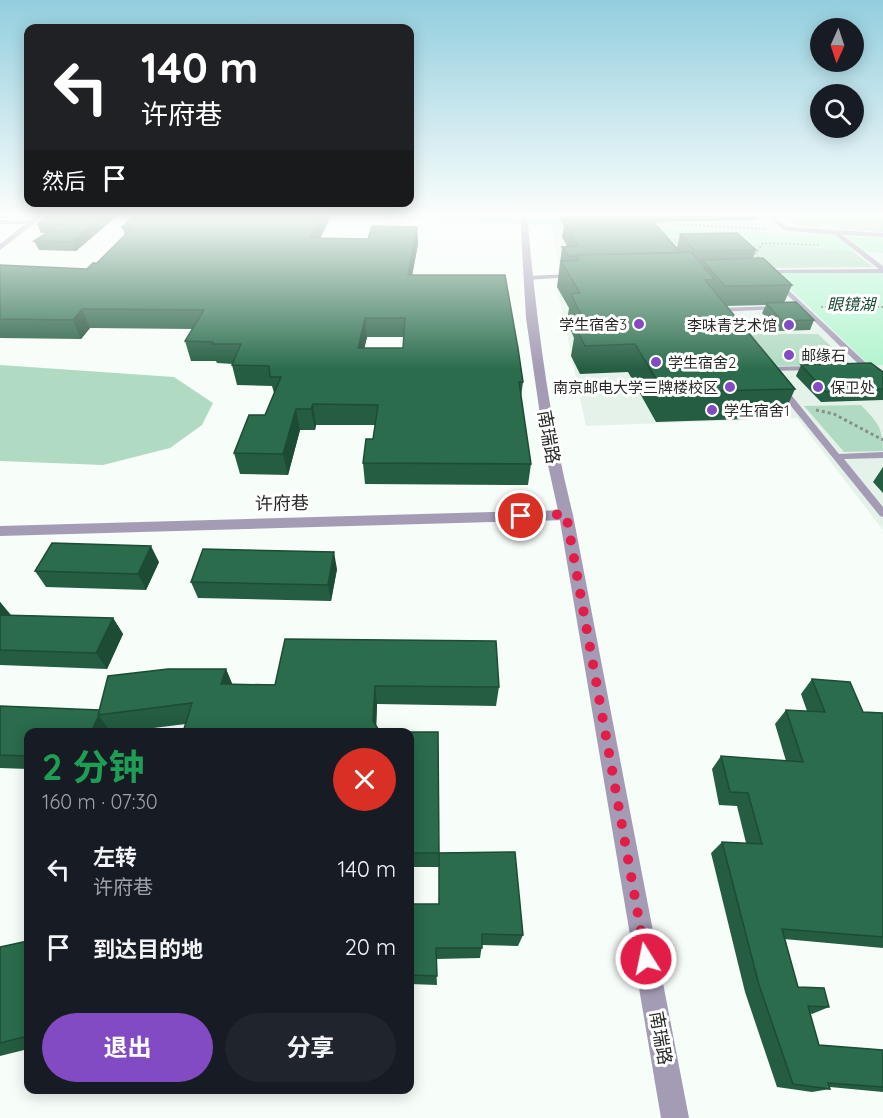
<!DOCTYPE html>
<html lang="zh">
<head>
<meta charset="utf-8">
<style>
	:root { --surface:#171b24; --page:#20242c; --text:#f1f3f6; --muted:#9ea1a6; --accent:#824bc3 }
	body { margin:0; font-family:Quicksand,"Noto Sans SC",sans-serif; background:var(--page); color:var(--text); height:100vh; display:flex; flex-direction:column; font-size:22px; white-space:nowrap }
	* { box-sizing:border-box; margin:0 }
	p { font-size:20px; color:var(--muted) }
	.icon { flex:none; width:33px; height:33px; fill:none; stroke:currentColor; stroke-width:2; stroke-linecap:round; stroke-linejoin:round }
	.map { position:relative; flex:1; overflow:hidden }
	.side { position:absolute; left:24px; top:728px; width:390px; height:366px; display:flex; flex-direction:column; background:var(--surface); border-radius:12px; box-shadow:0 3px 15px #0003 }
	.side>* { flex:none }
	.banner { position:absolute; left:24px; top:24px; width:390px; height:183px; border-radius:12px; box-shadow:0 3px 15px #0003; background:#202124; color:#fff; overflow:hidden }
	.needle { width:39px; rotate:183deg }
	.fabs { position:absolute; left:810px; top:18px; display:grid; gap:12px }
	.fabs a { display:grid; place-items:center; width:54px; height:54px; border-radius:50%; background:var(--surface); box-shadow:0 3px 15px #0003; font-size:30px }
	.pin { position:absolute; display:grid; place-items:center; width:51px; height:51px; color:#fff; margin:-26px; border:3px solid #fff; border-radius:50%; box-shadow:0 2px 6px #0007 }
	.me { position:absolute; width:66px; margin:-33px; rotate:350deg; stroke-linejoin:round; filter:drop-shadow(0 0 4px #0008) }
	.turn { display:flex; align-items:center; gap:21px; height:126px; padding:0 18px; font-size:27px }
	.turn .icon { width:78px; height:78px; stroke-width:2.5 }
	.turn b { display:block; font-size:42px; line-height:51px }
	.then { display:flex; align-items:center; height:57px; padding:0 18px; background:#0003; gap:12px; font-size:22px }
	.round { display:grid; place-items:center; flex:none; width:63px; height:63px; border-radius:32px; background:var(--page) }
	.summary { display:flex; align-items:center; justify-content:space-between; height:102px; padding:0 18px }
	h1 { font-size:36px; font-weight:700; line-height:45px; color:#1e9e55 }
	.primary-button { display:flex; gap:12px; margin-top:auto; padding:12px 18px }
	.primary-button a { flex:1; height:69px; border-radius:36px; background:var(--accent); color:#fff; font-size:24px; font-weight:700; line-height:69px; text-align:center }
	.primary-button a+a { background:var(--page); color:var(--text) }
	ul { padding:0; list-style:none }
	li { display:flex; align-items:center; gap:18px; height:78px; padding:0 18px }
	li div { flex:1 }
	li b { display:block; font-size:22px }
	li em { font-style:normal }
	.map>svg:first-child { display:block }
	.built { fill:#e5f2ea }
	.green { fill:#b0dbc2 }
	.water { fill:#b1f4ce }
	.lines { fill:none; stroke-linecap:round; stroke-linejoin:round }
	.river { fill:#b1f4ce; fill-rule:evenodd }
	.path-far1 { stroke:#898d8a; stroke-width:2; stroke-dasharray:2 2; stroke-linecap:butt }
	.path { stroke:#898d8a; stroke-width:3; stroke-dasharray:3 3; stroke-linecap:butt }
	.service { fill:#a49bb5; fill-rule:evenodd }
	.minor { fill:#a49bb5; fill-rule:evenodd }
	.tertiary { fill:#a49bb5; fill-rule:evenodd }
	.wall { fill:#245d41; fill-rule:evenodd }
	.shaded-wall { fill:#1d4c35 }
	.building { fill:#2a6c4c; stroke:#1d4c35; stroke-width:1.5; fill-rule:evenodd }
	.route { stroke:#e11d48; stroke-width:10; stroke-dasharray:0 18 }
	.poi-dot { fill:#824bc3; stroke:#fff; stroke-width:2 }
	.labels { text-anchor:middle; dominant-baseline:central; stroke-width:6; stroke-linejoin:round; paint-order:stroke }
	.far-poi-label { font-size:15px; fill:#282a28; stroke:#fff; text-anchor:start }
	.far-water-label { font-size:16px; font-style:italic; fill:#174a32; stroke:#fff }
	.street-label { font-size:18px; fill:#282a28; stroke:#fff }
</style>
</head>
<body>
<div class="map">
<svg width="883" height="1118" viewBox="0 0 883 1118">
	<rect width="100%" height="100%" fill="#f7fdf9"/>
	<path class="built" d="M550 214H883V530L797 418 586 426 557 287 559 272Z"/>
	<path class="green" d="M785 214H883V232L840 229 830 224 820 225 823 228 799 225Z
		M664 233 841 243 874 267 759 268 680 249Z
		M747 334H818L851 365 773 366Z
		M0 365 174 377 213 403 202 425 170 448 103 465 0 461Z
		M861 405C877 422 883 427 883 451L844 452 804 406Z"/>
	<path class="water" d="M336 214C519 214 701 232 883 238V242Z
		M774 273H883V365L870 366Z"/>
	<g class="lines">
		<path class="river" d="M614 223 883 241V253L607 233 605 229 607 225Z"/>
		<path class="path-far1" d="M651 223 767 229
			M760 262 756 253 763 243 821 245
			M821 307H883"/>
		<path class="path" d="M816 410 834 414 883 440"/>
		<path class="service" d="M765 214H771L787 227 883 233V237L842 235 883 266V273H766V271L768 270 879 269 835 235 783 230Z
			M570 274 572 275V277L527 280 524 278 527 276Z
			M777 283H781L883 379V385H880L777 285Z
			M778 306 780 307V309L718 312 715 310 718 308Z
			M814 366H817V370L766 371 762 369 766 367Z
			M778 386H784L839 454 883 452V458L844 459 883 507V517L880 516 778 390Z"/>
		<path class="minor" d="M39 214H47L0 250V244L25 224H0V220H31Z
			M566 510 573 515 566 520 0 536V526Z"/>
		<path class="tertiary" d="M520 214H527C536 316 548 416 573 515L689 1118H661L559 515 546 456 526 318Z"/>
	</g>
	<path class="wall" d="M50 214H119L76 251 39 250 34 241 47 233H41L37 224Z
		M136 214H328L329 220 320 238 368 239 417 227 418 244 412 275 523 382 521 397 531 464 528 485 365 484 363 463 373 439 375 425H316L315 430H300L288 475 240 474 234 453 265 415 274 393 272 386 237 385 232 365 233 364 217 363 216 361H191L185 341 192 329 90 328 81 339 0 338V265L87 269 97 263 125 235 122 227ZM367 337H403V348H364Z
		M557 214H758L756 220 654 222 677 248 680 234 756 250 753 258 792 285 784 303 814 320 810 330 778 331 762 313 766 305 726 306 795 389 782 418 656 422 628 372 580 374 571 356 574 338 567 321 569 308 557 287 562 247 567 246 562 237 564 226Z
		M801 365 883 372V400L821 402 796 376Z
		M883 467V493L873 482Z
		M159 562 146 590 46 587 35 571Z
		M337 569 331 601 198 598 191 582Z
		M0 602 11 615 113 618 123 634 107 669 0 665Z
		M226 669 232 684 499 687 496 706 377 704 376 726 380 732H183L186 724 121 732H111L110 731 28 732V769L0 768V706L100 710Z
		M812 679 863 712 883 713V948L784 939 798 987 829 1007 812 1014 810 1013 819 1045 883 1050V1092L830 1087V1089L812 1092 777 1087 745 992 711 853 722 842 746 843 737 806 719 805 712 769 721 756 786 761 775 724 786 710 807 711 801 694Z
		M410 732 439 853 523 935 518 946 482 945 480 958 436 959 437 985 410 984V904H439V867H410Z
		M28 941V1049L0 1056V947Z"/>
	<path class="shaded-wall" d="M0 214H12L7 218H0Z
		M106 214H119L76 251 72 242Z
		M322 214H328L329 220 312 255 309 238Z
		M417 227 418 244 409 293 408 275Z
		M82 309 90 328 81 339 73 320Z
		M365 318 367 337 360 368 358 348Z
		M313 404 316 425 315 430 311 409Z
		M296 409 300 430 288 475 283 454Z
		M151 546 159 562 146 590 138 574Z
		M334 552 337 569 331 601 328 585Z
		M0 602 12 617 0 627Z
		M113 618 123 634 107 669 96 653Z
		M226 669 234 688 221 684Z
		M375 686 377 704 376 732 373 721Z
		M99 716 110 731V732H91Z"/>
	<path class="building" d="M50 214H106L72 242 34 241 61 224H37Z
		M136 214H322L309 238 368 239 372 226 417 227 408 275H505L518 348 523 382H519L531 464 363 463 366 439H373L378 405 313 404 311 409H296L283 454 234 453 249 415H265L281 377H270L269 366 232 365 241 344H212L213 342 185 341 204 310 82 309 73 320 0 319V265L87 269 93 263H97L133 227H122ZM365 318H405L403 348H358Z
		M567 214H646L681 253 576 255V256H569L562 247 578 246 564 221H572Z
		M737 233 756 250 695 251 680 234Z
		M691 252 715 280H705L795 389 664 392 635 344 585 346 576 328 587 327 571 294 580 293 561 261 579 260 576 255Z
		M763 258 792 285 725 286 702 260Z
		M796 302 814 320 782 321 766 303Z
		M871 363 883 372V389L826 392 801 365Z
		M52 543 151 546 138 574 35 571Z
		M203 549 334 552 328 585 191 582Z
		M0 615 113 618 96 653 0 650Z
		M285 639 496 641 499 687 375 686 373 721 380 732H183L192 703 98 715 108 676 168 669H226L221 684 275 685Z
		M812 679 850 682 863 712 883 713V937L782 929 798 987 824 988 829 1007 808 1006 819 1045 883 1050V1087L828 1083 830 1089 793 1084 759 985 722 842 762 844 748 793 730 792 721 756 803 762 786 710 825 712Z
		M0 706 99 710V715L91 732H28V756L0 755Z
		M410 732H438L439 853H410Z
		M515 852 523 935 482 934V948H436L437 976 410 975V904H439V853Z
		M28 941V1036L0 1043V947Z"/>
	<linearGradient id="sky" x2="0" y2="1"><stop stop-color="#92cede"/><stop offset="0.58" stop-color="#fbfefc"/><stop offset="1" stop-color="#fbfefc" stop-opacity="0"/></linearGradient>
	<rect width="883" height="370" fill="url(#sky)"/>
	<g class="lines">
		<path class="route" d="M521 516 566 514 646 959"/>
	</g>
	<g class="poi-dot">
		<circle cx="639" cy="324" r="6"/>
		<circle cx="789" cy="325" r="6"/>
		<circle cx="789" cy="355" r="6"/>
		<circle cx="656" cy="362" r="6"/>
		<circle cx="730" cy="387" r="6"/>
		<circle cx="818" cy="387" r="6"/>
		<circle cx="712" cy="410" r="6"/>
	</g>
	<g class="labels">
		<g class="far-poi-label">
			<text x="627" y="324" text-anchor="end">学生宿舍3</text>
			<text x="777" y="325" text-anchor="end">李味青艺术馆</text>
			<text x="801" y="355">邮缘石</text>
			<text x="668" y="362">学生宿舍2</text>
			<text x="718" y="387" text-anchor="end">南京邮电大学三牌楼校区</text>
			<text x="830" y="387">保卫处</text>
			<text x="724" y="410">学生宿舍1</text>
		</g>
		<g class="far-water-label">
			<text x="851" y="304">眼镜湖</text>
		</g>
		<g class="street-label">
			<text transform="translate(549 437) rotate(80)">南瑞路</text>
			<text transform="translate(282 503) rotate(-1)">许府巷</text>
			<text transform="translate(661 1038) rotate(80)">南瑞路</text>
		</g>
	</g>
</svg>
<div class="fabs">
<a><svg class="needle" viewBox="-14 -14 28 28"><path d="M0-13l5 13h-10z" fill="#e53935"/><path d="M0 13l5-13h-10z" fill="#9ea1a6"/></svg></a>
<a><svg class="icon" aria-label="search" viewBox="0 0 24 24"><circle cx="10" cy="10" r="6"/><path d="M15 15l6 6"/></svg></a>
</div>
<div class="pin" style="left:521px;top:516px;background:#d93025"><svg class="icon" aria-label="arrive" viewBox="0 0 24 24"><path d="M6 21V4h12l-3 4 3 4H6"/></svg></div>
<svg class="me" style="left:646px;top:959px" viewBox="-20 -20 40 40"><circle r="17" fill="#e11d48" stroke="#fff" stroke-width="3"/><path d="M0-11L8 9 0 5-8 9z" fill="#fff"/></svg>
<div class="banner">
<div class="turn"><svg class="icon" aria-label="left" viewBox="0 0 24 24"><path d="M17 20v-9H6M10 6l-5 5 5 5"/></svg><div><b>140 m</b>许府巷</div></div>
<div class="then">然后<svg class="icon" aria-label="arrive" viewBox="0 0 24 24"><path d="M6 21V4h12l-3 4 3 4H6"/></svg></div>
</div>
<section class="side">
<div class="summary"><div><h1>2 分钟</h1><p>160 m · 07:30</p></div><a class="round" style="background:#d93025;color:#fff"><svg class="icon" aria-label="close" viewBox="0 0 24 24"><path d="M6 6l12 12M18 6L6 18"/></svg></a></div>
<ul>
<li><svg class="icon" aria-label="left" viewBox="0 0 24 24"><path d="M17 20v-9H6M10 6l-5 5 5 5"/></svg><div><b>左转</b><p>许府巷</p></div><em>140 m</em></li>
<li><svg class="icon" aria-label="arrive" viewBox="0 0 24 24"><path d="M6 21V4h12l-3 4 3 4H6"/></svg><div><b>到达目的地</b></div><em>20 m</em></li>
</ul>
<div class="primary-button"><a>退出</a><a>分享</a></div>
</section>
</div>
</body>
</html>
